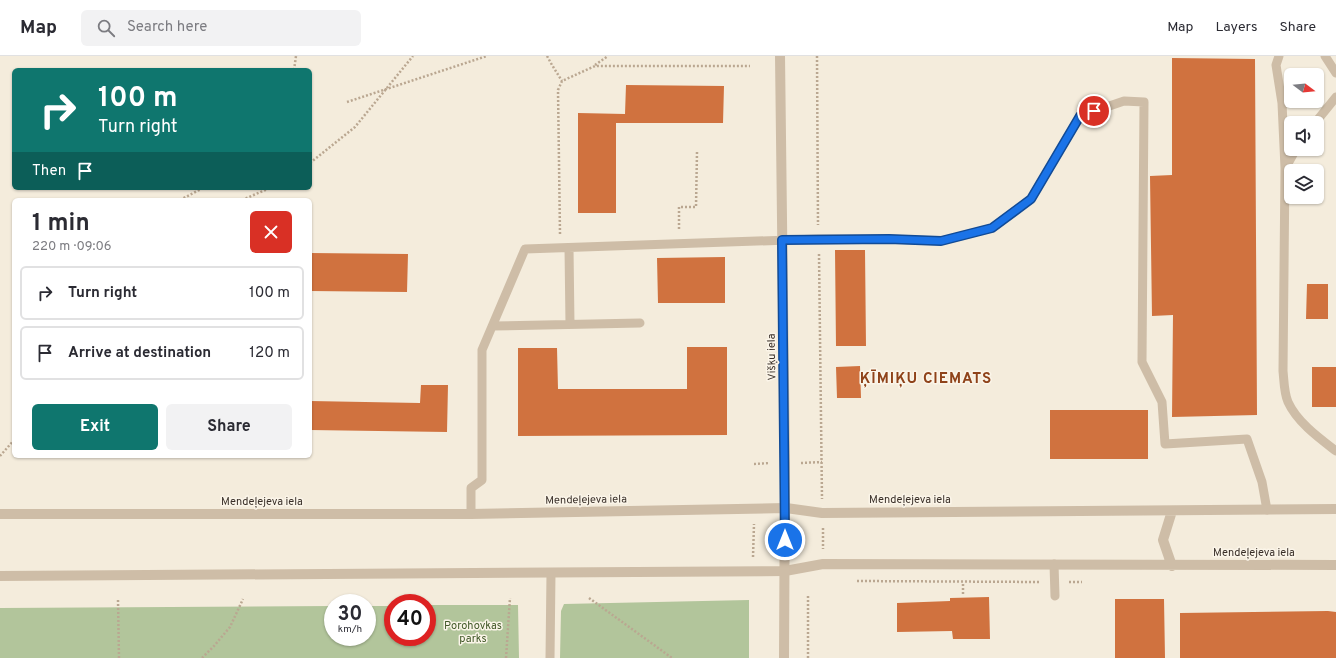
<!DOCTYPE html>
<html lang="en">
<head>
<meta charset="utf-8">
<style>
	:root { --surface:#fff; --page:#f2f2f3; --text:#2b2b33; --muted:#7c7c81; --line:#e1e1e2; --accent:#0f766e }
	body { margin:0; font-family:Overpass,sans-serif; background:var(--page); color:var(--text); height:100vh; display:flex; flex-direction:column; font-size:15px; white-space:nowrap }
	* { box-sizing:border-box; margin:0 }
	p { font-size:13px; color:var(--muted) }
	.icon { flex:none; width:22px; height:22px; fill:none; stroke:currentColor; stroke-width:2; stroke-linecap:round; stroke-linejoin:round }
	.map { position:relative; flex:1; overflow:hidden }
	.drawer { position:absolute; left:12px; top:142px; width:300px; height:260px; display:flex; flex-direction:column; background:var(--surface); border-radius:6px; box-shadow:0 1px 3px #0004 }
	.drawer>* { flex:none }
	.hud { position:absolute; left:12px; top:12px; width:300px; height:122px; border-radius:6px; box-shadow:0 1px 3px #0004; background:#0f766e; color:#fff; overflow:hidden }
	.needle { width:26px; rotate:106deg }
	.buttons { position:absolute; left:1284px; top:12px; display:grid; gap:8px }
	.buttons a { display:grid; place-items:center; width:40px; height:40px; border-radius:6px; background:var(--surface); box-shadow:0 1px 3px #0004; font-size:20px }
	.speed { position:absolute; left:324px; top:538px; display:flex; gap:8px; font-size:20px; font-weight:700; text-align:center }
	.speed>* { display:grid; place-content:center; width:52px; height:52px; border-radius:50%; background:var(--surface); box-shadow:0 1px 3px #0004; line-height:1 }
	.speed small { font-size:10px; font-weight:400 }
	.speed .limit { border:6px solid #d22; background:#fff; color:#111 }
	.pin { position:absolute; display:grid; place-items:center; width:34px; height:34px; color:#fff; margin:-17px; border:2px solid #fff; border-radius:50%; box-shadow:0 1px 4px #0007 }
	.me { position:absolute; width:44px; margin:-22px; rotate:0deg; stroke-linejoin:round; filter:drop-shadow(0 0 3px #0008) }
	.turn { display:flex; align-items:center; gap:14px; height:84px; padding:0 20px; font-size:18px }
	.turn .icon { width:52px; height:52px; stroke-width:2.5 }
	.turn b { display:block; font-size:28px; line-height:34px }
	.then { display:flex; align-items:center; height:38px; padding:0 20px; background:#0003; gap:8px; font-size:15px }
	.round { display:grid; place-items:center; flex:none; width:42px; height:42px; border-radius:6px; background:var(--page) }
	.overview { display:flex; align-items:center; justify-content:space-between; height:68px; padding:0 20px }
	h1 { font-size:24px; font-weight:700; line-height:30px }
	.cta { display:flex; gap:8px; margin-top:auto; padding:8px 20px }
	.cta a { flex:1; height:46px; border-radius:6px; background:var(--accent); color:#fff; font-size:16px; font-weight:700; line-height:46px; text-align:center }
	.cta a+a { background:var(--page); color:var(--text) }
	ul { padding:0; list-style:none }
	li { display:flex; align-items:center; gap:12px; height:54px; margin:0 8px 6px; padding:0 12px; border:2px solid var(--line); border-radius:6px }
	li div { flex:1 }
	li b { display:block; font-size:15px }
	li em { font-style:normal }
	header { display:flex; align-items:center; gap:24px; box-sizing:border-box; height:56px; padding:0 20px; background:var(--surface); border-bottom:1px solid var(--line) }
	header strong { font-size:19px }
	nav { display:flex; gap:22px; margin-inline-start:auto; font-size:14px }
	.search { width:280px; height:36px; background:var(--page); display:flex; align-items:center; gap:10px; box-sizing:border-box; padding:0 14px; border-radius:6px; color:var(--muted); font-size:15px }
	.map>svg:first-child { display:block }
	.green { fill:#b2c59b }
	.building { fill:#d0723f }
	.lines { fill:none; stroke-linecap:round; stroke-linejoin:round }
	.path { stroke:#baa791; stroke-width:2.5; stroke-dasharray:2 2; stroke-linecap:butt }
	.service { stroke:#cebda7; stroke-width:9 }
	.minor { stroke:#cebda7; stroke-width:10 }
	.tertiary { stroke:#cebda7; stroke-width:10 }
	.route-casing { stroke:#114b97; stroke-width:10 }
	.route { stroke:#1a73e8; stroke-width:7 }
	.labels { text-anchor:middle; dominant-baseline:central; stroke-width:3; stroke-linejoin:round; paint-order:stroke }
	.street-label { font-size:11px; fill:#392f28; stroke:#fbf5e9 }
	.park-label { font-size:11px; fill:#435a2a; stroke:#fbf5e9 }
	.district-label { font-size:15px; font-weight:bold; letter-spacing:1px; fill:#8f431a; stroke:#fbf5e9 }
</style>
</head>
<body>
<header>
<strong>Map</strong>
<div class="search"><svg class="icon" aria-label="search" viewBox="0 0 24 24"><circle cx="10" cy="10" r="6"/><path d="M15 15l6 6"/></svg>Search here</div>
<nav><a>Map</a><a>Layers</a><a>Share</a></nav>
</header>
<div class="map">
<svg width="1336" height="602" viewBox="0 0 1336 602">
	<rect width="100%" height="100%" fill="#f4ecdc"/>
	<path class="green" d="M749 544V602H560L561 555 564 548Z
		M427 549H518L519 602H0V552L333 550V581H367V550H393V581H427Z"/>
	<path class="building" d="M1172 2 1255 3 1257 359 1172 361 1173 259 1152 260 1150 120 1172 119Z
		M626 29 724 30 723 67H616V157H578V57L625 58Z
		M835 194H865L866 290H836Z
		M310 197 408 198 407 236 310 235Z
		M725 201V247H658L657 202Z
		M1307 228H1328V263H1306Z
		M687 291H727V379L518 380V292H557L558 333H687Z
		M860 310 861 342H837L836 311Z
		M1312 311H1336V351H1312Z
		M421 329H448L447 376 310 374V345L420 347Z
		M1050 354H1148V403H1050Z
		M989 541 990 583H953L952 575 897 576V547L950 545V542Z
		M1115 543H1164L1165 602H1115Z
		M1328 555 1336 556V602H1180V557Z"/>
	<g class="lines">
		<path class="path" d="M547 0 552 9 562 25
			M817 0 818 169
			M595 9 608 0
			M294 14 296 0
			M347 46 487 0
			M310 107 355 71 413 0
			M180 144 203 132
			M242 144 270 132
			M679 173V151H696L697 96
			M560 178 558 34 562 25 595 10H750
			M819 198 822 443
			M0 400 14 384
			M801 407 822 406
			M754 408 770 407
			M823 472V493
			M753 501 754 468
			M857 525 1040 526
			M1069 526H1082
			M963 538V526
			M589 542 672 602
			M118 544 119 602
			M202 602 214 590 230 571 243 543
			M506 602 510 542
			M808 602V540"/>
		<path class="service" d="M1279 0 1276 9 1282 47 1285 112 1283 315C1284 324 1284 337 1288 346 1297 366 1319 382 1336 395
			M1325 0 1336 17
			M1315 67 1336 41
			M1286 111 1296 93
			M569 192 570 268
			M493 270 640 267
			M471 458V432L482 424V294L525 193 818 183H889L941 185 992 172 1031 143 1080 60 1124 45 1144 46 1142 306 1162 346 1165 388 1247 383 1262 426 1267 454
			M1054 508 1055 540
			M550 602 551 517"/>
		<path class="minor" d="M0 458H471L786 452 822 457 1336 453
			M1172 510 1163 484 1172 455
			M0 520 785 515 823 508 1336 509"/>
		<path class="tertiary" d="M780 0 785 407 784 602"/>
	</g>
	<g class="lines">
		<g class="route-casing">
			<path id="route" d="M785 484 782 184 889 183 941 185 992 172 1031 143 1080 60 1094 55"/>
		</g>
		<use href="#route" class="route"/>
	</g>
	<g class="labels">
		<g class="street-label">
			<text transform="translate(772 301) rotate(-91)">Višķu iela</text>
			<text transform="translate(586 444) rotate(-1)">Mendeļejeva iela</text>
			<text x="910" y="444">Mendeļejeva iela</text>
			<text x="262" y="446">Mendeļejeva iela</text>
			<text x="1254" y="497">Mendeļejeva iela</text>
		</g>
		<g class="park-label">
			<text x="473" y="570">Porohovkas<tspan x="473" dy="13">parks</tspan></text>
		</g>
		<g class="district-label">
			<text x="926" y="323">ĶĪMIĶU CIEMATS</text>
		</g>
	</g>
</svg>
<div class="buttons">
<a><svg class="needle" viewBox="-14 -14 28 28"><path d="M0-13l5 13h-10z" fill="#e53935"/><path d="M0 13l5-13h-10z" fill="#7c7c81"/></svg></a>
<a><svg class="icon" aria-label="sound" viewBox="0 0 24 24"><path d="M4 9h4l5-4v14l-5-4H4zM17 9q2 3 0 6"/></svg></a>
<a><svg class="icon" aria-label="layers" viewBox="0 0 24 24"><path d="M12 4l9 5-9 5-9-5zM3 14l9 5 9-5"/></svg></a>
</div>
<div class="speed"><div>30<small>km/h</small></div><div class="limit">40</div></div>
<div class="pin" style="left:1094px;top:55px;background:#d93025"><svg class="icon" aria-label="arrive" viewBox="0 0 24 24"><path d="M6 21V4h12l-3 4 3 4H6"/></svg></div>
<svg class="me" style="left:785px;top:484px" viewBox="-20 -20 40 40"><circle r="17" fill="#1a73e8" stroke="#fff" stroke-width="3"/><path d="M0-11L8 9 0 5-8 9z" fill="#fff"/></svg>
<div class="hud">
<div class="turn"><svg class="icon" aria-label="right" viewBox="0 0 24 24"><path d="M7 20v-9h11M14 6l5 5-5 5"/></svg><div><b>100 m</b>Turn right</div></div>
<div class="then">Then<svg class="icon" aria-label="arrive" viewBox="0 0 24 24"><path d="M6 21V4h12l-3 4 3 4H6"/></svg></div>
</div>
<section class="drawer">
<div class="overview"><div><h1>1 min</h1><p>220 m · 09:06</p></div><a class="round" style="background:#d93025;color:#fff"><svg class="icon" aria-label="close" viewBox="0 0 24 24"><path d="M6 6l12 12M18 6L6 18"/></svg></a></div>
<ul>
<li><svg class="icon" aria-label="right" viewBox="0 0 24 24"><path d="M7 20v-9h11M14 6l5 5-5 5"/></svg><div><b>Turn right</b></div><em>100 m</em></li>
<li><svg class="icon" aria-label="arrive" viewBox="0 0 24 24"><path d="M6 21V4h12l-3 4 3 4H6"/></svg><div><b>Arrive at destination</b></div><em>120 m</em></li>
</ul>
<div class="cta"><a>Exit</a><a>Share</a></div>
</section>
</div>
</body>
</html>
